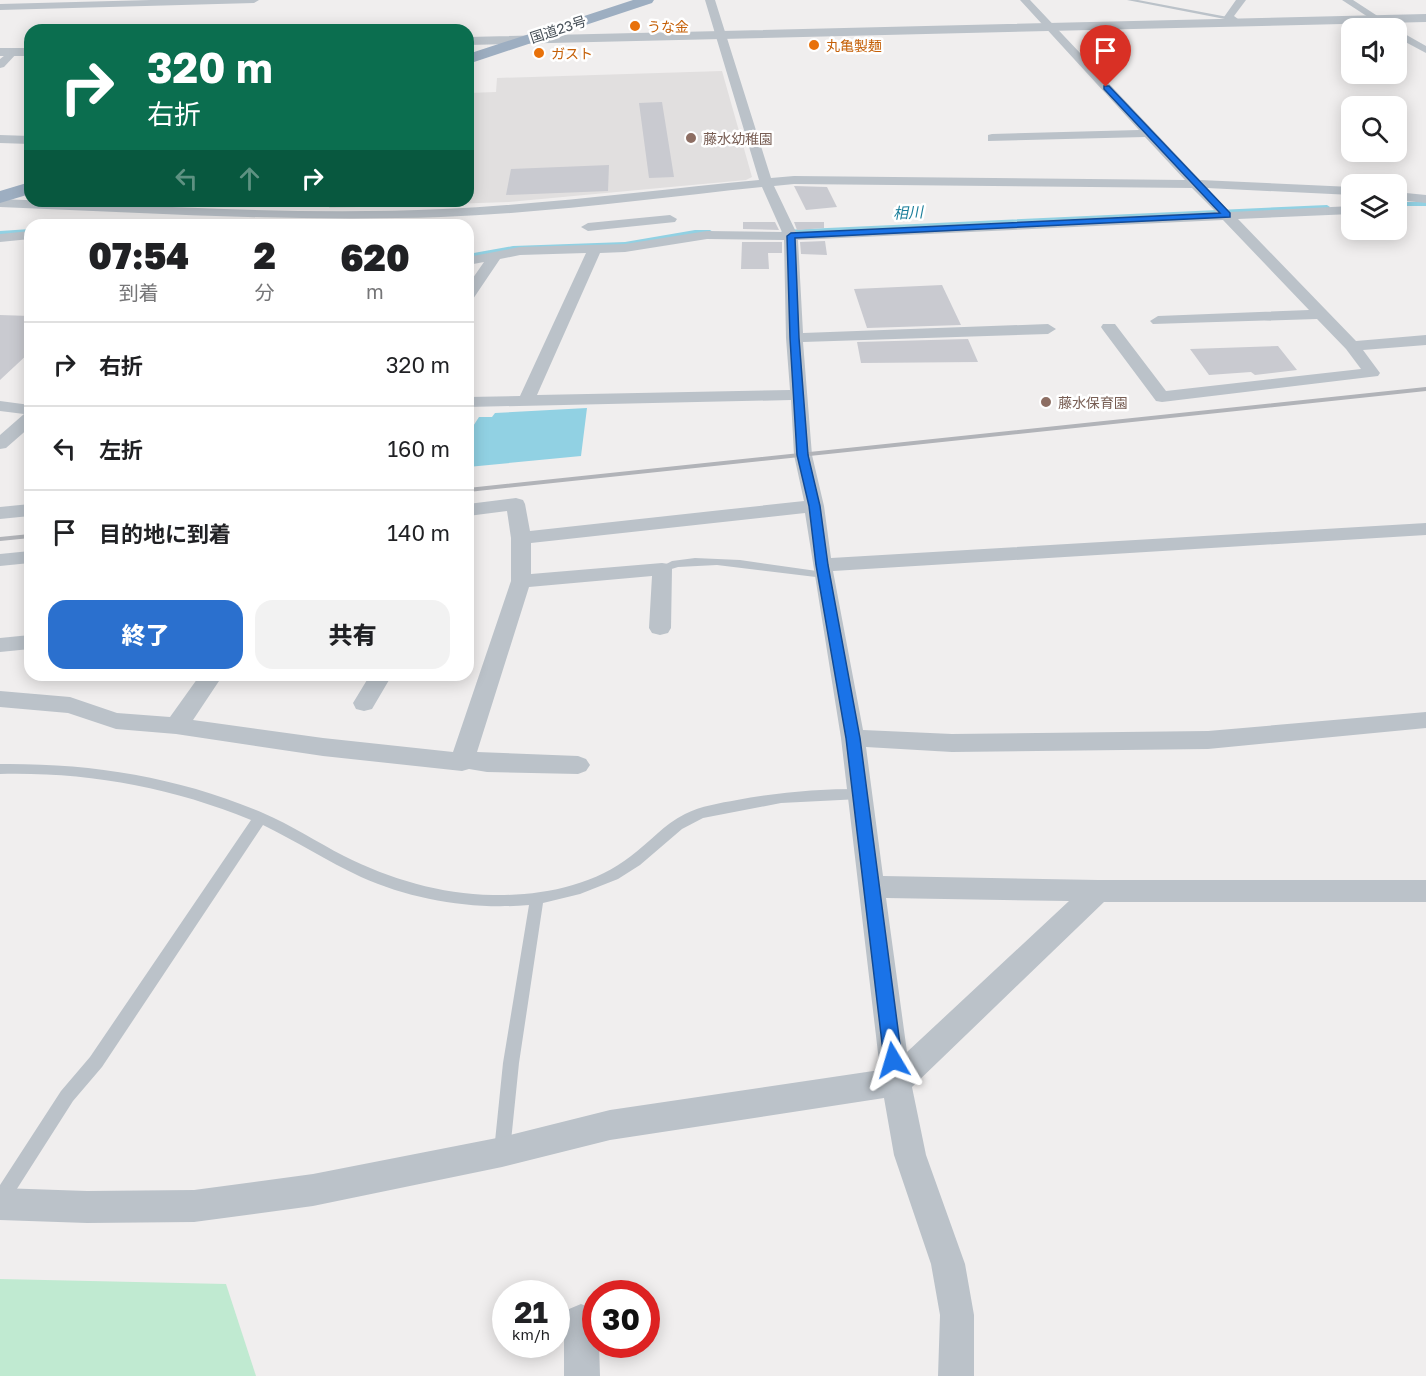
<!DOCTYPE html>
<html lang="ja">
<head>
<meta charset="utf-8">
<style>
	:root { --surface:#fff; --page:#f2f2f2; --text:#202124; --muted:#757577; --line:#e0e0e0; --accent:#2b70ce }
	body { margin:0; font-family:"Golos Text","Noto Sans JP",sans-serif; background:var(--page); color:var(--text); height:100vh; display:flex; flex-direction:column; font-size:22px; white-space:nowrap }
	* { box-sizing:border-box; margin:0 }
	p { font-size:20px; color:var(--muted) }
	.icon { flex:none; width:33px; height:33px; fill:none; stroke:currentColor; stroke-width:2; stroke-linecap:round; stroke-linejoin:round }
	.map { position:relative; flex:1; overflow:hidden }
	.sheet { position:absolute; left:24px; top:219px; width:450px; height:462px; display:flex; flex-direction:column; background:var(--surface); border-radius:18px; box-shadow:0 3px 15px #0003 }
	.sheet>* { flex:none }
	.top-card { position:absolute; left:24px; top:24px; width:450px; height:183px; border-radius:18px; box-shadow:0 3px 15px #0003; background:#0b6e4f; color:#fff; overflow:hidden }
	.buttons { position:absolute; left:1341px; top:18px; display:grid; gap:12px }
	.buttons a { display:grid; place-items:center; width:66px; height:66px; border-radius:12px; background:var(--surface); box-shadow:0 3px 15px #0003; font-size:30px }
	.speed { position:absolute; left:492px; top:1280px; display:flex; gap:12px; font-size:30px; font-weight:700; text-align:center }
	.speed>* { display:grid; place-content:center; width:78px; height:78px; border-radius:50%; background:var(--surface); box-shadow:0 3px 15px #0003; line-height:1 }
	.speed small { font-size:15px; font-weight:400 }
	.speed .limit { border:9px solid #d22; background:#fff; color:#111 }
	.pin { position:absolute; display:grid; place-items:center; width:51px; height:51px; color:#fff; margin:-62px -26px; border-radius:50% 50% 50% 0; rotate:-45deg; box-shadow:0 0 6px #0007 }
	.pin .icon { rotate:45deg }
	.me { position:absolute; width:66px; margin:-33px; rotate:353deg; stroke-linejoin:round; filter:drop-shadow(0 0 4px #0008) }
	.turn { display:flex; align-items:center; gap:21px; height:126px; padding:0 24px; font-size:27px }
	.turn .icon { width:78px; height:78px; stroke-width:2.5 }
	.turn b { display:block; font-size:42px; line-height:51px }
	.lanes { display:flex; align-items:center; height:57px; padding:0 24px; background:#0003; justify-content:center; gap:30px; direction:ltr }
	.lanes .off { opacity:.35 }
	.eta { display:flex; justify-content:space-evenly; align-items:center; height:102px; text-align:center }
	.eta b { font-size:36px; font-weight:800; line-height:42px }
	.button { display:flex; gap:12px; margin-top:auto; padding:12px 24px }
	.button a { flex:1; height:69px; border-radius:18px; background:var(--accent); color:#fff; font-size:24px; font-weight:800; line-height:69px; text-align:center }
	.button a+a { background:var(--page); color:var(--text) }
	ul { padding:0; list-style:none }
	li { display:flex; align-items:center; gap:18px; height:84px; padding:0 24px; border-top:2px solid var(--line) }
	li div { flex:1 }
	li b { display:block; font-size:22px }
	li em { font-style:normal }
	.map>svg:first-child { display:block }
	.education { fill:#e1dfdf }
	.green { fill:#c0ead1 }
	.water { fill:#91d1e3 }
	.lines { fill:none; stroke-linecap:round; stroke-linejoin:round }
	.stream { fill:#91d1e3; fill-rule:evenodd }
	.building { fill:#c9cad0 }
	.service { fill:#bbc2c9; fill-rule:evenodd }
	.minor { fill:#bbc2c9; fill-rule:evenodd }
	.tertiary { fill:#bbc2c9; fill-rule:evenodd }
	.trunk { fill:#9daec1; fill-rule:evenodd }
	.rail { stroke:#b1b3b8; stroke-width:4 }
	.route { fill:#1a73e8; stroke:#114b97; stroke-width:1.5 }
	.food-dot { fill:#e8710a; stroke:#fff; stroke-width:2 }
	.education-dot { fill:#8d6e63; stroke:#fff; stroke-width:2 }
	.labels { text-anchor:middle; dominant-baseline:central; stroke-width:5; stroke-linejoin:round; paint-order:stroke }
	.far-food-label { font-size:14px; fill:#c56008; stroke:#fff; text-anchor:start }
	.far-street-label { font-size:14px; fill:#485159; stroke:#fff }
	.far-education-label { font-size:14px; fill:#785e54; stroke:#fff; text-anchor:start }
	.far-water-label { font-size:15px; font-style:italic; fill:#1a7e9a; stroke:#fff }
</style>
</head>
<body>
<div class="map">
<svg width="1426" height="1376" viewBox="0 0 1426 1376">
	<rect width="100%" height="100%" fill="#f0eeee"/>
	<path class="education" d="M722 71 752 177 746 180 509 202 329 208 332 201H468V93L496 92 497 78Z"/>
	<path class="green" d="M0 1279 226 1284 256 1376H0Z"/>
	<path class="water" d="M587 408 581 456 468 467V434L479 417H492L495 413Z"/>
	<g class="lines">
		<path class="stream" d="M1396 202H1426V206H1396Z
			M1327 205 1330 207 1329 208 784 234 781 232 784 230Z
			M30 229V233L0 235V231Z
			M695 230H710L713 232 710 234H695L625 246 513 250 468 258V254L513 246 625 242Z"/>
	</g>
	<path class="building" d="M662 102 674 177 649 178 639 103Z
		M609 165 608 191 506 195 511 169Z
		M794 186 827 187 837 207 806 210Z
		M743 222H775L779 230 743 229Z
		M794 222H824V228L797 230Z
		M825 241 827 255 801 254 800 242Z
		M742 242H782V253H768L769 269H741Z
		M942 285 961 325 867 328 854 289Z
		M0 315 30 316V352L0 380Z
		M968 339 978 362 861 363 857 342Z
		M1278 346 1297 370 1255 375 1251 372 1209 375 1190 349Z"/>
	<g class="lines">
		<path class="service" d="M1127 0H1138L1233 18 1230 20Z
			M695 558 740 560 824 572 829 575 824 578 717 565 678 567 662 572 657 569 672 561Z
			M0 764C91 763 179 777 263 813 291 825 317 842 344 856 390 879 440 894 493 895 540 896 593 886 631 856 649 843 664 824 685 814 701 806 720 803 737 800 778 792 819 789 860 789L865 790 867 794 865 798 860 799 781 803 703 818 682 829 640 865 618 879 580 894 543 903 519 1063 510 1151 508 1157 502 1159 496 1157 494 1151 503 1063 529 905C472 910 413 900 361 877 327 861 296 841 263 825L102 1067 73 1101 6 1206 0 1209V1185L61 1091 90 1057 251 820C170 787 88 772 0 774Z"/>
		<path class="minor" d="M151 0H259L254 3 0 10V4Z
			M705 0H715L771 178 794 176 1185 180 1145 137 988 141V135L992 134 1139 130 1020 0H1030L1200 180 1352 187V195L1207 188 1230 212 1352 206V214L1238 219 1356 341 1426 335V345L1363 350 1380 373 1378 376 1162 402 1156 401 1103 330 1101 327 1103 324H1115L1166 391 1361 369 1346 349 1317 319 1153 324 1150 321 1158 316 1309 310 1223 220 798 240 803 333 1048 324 1056 329 1048 334 803 342 812 455 824 506 831 558 1426 523V535L833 571 863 730 952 734 1208 731 1426 712V728L1208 749 952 752 866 747 883 876 1098 880H1426V902H1104L912 1087 926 1155 965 1264 974 1315V1376H938L940 1315 931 1264 894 1155 884 1098 610 1140 502 1167 313 1206 194 1222 87 1223 0 1220V1188L87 1191 194 1190 313 1174 502 1137 610 1110 880 1070 841 738 805 513 531 543V574L662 563 669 564 672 569 671 628 668 633 660 635 652 633 649 628 652 576 529 587 477 752 578 756 586 759 590 765 586 771 578 774 487 772 469 769 462 771 323 756 176 734 116 729 68 713 0 707V691L70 697 117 713 170 717 200 675H223L193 720 323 738 453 752 511 581V538L507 511 468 516V504L516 498 523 500 525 504 530 531 804 501 794 455 791 400 468 407V397L520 396 586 253 520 255 500 259 473 299 468 301V285L484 262 468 265V257L520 247 625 244 707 231 782 232 762 187C655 198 548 213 441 217 294 222 147 213 0 207V199C146 205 296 216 443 209 549 204 654 190 759 180ZM794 184 1192 188 1216 212 796 232 774 186ZM707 239 784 240 786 338 790 390 537 395 600 253 625 252ZM886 898 1069 901 907 1052Z
			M1236 0H1246L1234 16 1242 22 1237 25 1224 17Z
			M1342 0H1353L1396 28H1385Z
			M1396 29 1426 46V53L1396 37Z
			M13 49 18 52 4 67 0 68V59Z
			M0 135 30 136V144L0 143Z
			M1396 192 1426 195V203L1396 200Z
			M670 215 677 219 675 222 588 231 581 227 588 223Z
			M30 231V239L0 242V234Z
			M0 401 30 405V427L6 448 0 449V435L24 414 0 411Z
			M30 504V516L0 519V507Z
			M30 551V563L0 566V554Z
			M30 635V649L0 652V638Z
			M370 675H392L372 709 364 711 356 709 353 703Z
			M581 1304 593 1309 596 1314V1344H599L600 1376H564V1321L569 1309Z"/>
		<path class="tertiary" d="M1426 14V22L468 45V37Z
			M0 48H30V56H0Z"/>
		<path class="trunk" d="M633 0H654L652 3 468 64V54Z
			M30 182V194L0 203V191Z"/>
		<path class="rail" d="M468 490 1426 389
			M0 539 30 536"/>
	</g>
	<path class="route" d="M1104 86H1109L1230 213V217L795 238 799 338 808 455 820 506 828 565 860 738 902 1060 900 1066 893 1069 887 1066 884 1060 846 738 816 565 809 506 797 455 790 338 787 236 791 233 1220 213 1104 89Z"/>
	<g class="food-dot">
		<circle cx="635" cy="26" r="6"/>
		<circle cx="814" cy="45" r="6"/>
		<circle cx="539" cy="53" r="6"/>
	</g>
	<g class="education-dot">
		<circle cx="691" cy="138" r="6"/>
		<circle cx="1046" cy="402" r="6"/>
	</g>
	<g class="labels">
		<g class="far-food-label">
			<text x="647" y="26">うな金</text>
			<text x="826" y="45">丸亀製麺</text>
			<text x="551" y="53">ガスト</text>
		</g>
		<g class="far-street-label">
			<text transform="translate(558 29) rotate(-18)">国道23号</text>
		</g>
		<g class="far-education-label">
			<text x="703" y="138">藤水幼稚園</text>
			<text x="1058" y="402">藤水保育園</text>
		</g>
		<g class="far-water-label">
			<text transform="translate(908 212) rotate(-3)">相川</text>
		</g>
	</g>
</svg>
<div class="buttons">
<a><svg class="icon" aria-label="sound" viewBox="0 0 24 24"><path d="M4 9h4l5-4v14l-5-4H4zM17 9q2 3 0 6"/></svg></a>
<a><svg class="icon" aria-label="search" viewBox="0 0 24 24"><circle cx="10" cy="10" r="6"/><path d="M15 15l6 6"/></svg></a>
<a><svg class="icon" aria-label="layers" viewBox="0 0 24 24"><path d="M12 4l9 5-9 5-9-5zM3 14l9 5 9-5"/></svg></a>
</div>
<div class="speed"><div>21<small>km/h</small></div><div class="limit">30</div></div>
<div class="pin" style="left:1106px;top:87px;background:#d93025"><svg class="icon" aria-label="arrive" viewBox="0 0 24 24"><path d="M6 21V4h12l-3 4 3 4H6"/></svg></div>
<svg class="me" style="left:893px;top:1060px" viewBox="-20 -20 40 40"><path d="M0-17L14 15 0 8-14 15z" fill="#1a73e8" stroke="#fff" stroke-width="4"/></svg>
<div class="top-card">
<div class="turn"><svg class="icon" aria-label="right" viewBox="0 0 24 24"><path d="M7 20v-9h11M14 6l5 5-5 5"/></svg><div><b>320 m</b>右折</div></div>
<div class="lanes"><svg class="icon off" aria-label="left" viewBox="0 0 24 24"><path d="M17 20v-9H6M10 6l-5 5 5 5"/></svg><svg class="icon off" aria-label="ahead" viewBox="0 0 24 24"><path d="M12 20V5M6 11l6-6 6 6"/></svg><svg class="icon" aria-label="right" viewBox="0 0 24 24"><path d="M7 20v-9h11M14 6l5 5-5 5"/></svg></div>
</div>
<section class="sheet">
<div class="eta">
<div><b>07:54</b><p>到着</p></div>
<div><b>2</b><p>分</p></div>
<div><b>620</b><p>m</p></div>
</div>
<ul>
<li><svg class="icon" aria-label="right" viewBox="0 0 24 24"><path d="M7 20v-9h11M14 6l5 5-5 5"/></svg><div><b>右折</b></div><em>320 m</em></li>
<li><svg class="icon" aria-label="left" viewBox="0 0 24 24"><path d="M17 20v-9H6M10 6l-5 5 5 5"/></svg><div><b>左折</b></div><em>160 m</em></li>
<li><svg class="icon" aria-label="arrive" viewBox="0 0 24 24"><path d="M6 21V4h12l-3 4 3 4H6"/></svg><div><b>目的地に到着</b></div><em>140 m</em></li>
</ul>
<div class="button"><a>終了</a><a>共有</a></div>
</section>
</div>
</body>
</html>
